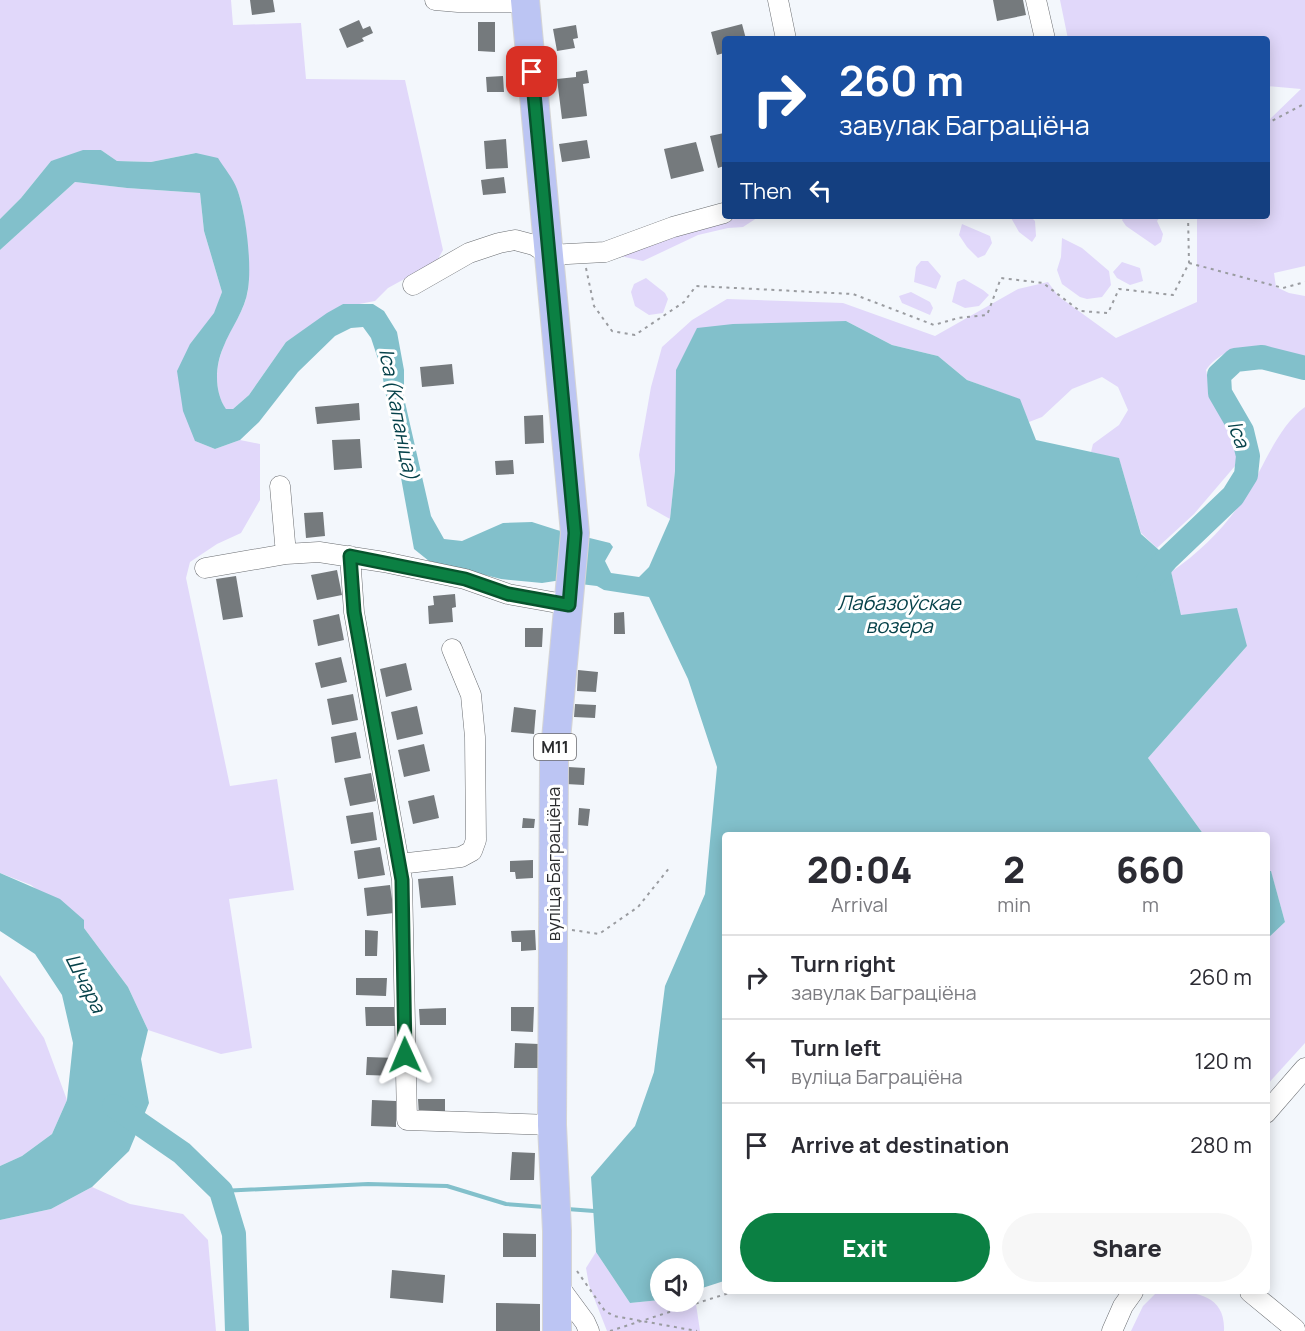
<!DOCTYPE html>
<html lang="en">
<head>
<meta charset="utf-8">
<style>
	:root { --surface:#fff; --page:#f7f7f7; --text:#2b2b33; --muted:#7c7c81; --line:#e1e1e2; --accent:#0b8043 }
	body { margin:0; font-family:Manrope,sans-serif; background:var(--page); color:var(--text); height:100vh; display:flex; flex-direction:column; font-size:22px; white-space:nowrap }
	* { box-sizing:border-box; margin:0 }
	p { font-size:20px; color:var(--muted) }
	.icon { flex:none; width:33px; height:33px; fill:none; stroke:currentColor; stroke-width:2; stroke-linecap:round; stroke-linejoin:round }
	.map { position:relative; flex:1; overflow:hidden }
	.drawer { position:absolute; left:722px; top:832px; width:548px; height:462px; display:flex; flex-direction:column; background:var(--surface); border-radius:6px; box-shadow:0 3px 15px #0003 }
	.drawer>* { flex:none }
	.hud { position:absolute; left:722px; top:36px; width:548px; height:183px; border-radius:6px; box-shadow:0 3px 15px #0003; background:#1a4fa0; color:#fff; overflow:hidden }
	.fabs { position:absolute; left:650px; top:1258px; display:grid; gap:12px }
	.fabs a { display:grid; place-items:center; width:54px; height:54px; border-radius:50%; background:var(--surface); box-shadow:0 3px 15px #0003; font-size:30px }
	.pin { position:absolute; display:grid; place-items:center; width:51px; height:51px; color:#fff; margin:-26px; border-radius:12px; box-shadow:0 3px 9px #0006 }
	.me { position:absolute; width:66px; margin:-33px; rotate:359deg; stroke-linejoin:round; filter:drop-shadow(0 0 4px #0008) }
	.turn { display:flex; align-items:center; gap:21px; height:126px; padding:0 18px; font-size:27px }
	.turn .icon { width:78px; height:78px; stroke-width:2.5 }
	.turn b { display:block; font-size:42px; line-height:51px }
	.then { display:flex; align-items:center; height:57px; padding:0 18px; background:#0003; gap:12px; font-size:22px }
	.eta { display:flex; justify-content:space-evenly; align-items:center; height:102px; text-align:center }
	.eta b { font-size:36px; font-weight:800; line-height:42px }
	.primary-button { display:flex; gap:12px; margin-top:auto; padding:12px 18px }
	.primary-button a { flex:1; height:69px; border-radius:36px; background:var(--accent); color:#fff; font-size:24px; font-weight:800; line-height:69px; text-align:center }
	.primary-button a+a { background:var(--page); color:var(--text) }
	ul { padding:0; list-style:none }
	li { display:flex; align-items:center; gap:18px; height:84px; padding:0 18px; border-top:2px solid var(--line) }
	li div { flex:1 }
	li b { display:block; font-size:22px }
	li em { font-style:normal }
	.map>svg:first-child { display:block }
	.green { fill:#e1d8fa }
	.water { fill:#82c0cb }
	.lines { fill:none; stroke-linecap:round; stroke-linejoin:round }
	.stream { stroke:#82c0cb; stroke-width:4 }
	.river { stroke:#82c0cb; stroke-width:24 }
	.building { fill:#757a7d }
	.minor-casing { stroke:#6a6d71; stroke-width:21 }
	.highway-casing { stroke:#d5d5d5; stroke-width:30 }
	.path { stroke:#9a9ca0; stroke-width:2; stroke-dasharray:3 4.5; stroke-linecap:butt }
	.minor { stroke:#fff; stroke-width:20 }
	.highway { stroke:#bcc5f3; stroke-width:28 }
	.route-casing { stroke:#07532c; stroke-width:15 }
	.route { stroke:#0b8043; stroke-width:10 }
	.labels { text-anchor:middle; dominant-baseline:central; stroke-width:6; stroke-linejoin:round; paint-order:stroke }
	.shield { fill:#fff; stroke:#6b6b6d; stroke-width:1.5 }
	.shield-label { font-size:16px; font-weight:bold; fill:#2b2c2e }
	.street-label { font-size:18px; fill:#2b2c2e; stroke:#fff }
	.water-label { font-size:20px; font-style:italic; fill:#06424a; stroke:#fff }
</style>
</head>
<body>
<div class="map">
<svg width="1305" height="1331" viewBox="0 0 1305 1331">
	<rect width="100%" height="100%" fill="#f3f7fc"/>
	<path class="green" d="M0 0H231L233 25 301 23 306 79 405 80 443 250 437 261 388 288 375 301 354 305 343 304 286 342 249 395 233 409H226C214 393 215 367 223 348 230 327 245 312 248 289 251 269 246 208 237 190 233 181 205 160 196 153L151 162 117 161 101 150 51 161 21 198 0 219Z
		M1060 0H1305V266L1274 273 1276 287 1289 293 1305 296V356C1272 349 1229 337 1206 370 1208 380 1210 390 1214 399 1224 422 1242 439 1235 466L1194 514 1157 548 1141 533 1119 459 1091 452 1093 444 1119 425 1128 410 1118 387 1102 377 1072 389 1042 417 1029 422 1019 399 967 380 938 356 892 345 846 321 675 471 670 519 647 506 639 455 651 387 662 347 692 320 727 299 843 303 935 336 1018 289 1048 282 1058 296 1116 338 1197 302V216H1266V123L1301 89 1266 86V39H1068Z
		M75 182 127 188 200 193 204 231 222 292 215 313 190 344 195 441 215 449 240 440 260 444V500L241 533 217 544 190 562 186 578 230 786 277 779 294 890 229 899 252 1048 221 1054 148 1030 128 987 84 928 31 885 0 873V250Z
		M747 216H760L743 227 728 228 698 235 643 261 611 254 675 233Z
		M1010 216H1030L1035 221 1036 236 1032 242 1019 232Z
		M1125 216H1161L1157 221 1163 234 1161 242 1155 246 1126 226 1122 220Z
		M962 224 990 236 992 243 985 255 978 258 967 247 959 235Z
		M1062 238 1082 248 1109 271 1111 285 1102 297 1087 299 1080 297 1062 284 1057 270 1061 257Z
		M921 261H928L941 276 936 289 914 282 916 267Z
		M1122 262 1140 268 1143 281 1130 285 1117 278 1113 272Z
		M646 278 665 293 668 299 663 313 649 315 635 306 631 292 634 284Z
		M964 279 983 290 989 295 979 306 965 308 952 302 957 282Z
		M911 292 930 302 933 308 930 315 902 303 899 296Z
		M1305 407V1043L1266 1086V940L1285 922 1271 872 1266 871V836L1204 835 1148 758 1247 646 1181 615 1171 572C1202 551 1229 523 1248 492 1264 466 1279 425 1305 407Z
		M0 975 44 1038 67 1100 52 1134 22 1156 0 1166Z
		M92 1187 130 1204 183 1214 208 1240 216 1331H0V1220L51 1209Z
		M596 1252 630 1303 660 1300V1302H693L694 1291 700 1331H607L589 1285 586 1268Z
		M1157 1292C1187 1291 1226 1290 1224 1331H1131L1143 1306Z"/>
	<path class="water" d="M83 150H101L117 161 151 162 196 153 218 158C224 168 233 178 237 189 246 212 252 264 248 289 245 311 231 327 223 348 215 366 214 392 226 409H233L249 395 286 342 327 313 343 304H373L384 311 397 332 404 370V398L431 516 444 539 462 541 503 523 532 522 557 530 610 543 613 547 605 561 611 573 639 577 649 567 670 519 675 471 676 370 697 328 733 324 846 321 892 345 938 356 967 380 1020 399 1036 440 1119 458 1141 534 1168 558 1181 615 1237 608 1247 646 1148 758 1204 835 724 836V1281L693 1291V1269H660V1300L630 1303 596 1252 591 1177 635 1126 654 1072 665 986 705 894 717 767 688 679 649 597 604 590 597 586 555 581 542 583 501 579 429 561 414 549 381 368 371 338 363 327 351 328 335 336 298 372 259 422 240 440 215 449 195 441 183 411 177 371 190 344 214 313 222 292 204 231 200 193 127 188 75 182 0 250V219L21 198 51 161Z
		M1266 871H1271L1285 922 1266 940Z
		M0 873 60 899 84 920V928L128 987 148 1030 141 1059 149 1103 129 1151 92 1187 51 1209 0 1220V1166L22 1156 52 1134 67 1100 73 1043 62 995 35 954 0 931Z"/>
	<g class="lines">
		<path class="stream" d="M221 1191 368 1184 447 1186 506 1204 545 1207
			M567 1209 594 1211"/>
		<path class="river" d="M1148 581 1168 558 1233 496 1246 475 1248 456 1242 431 1220 393 1219 375 1235 360 1262 357 1305 368
			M114 1106 182 1153 221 1191 234 1234 237 1331"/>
	</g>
	<path class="building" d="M250 0H273L275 12 252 15Z
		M993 0H1023L1026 15 997 21Z
		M359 20 363 29 370 26 373 33 362 38 364 41 347 48 339 29Z
		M478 22H495V52L478 51Z
		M742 24 746 39H724V53L717 55 711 32Z
		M576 25 578 38 573 39 575 48 557 51 553 29Z
		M587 70 589 83 583 84 587 116 562 119 557 79 576 77V72Z
		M503 76 504 92H487L486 77Z
		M724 133V166L718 168 710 136Z
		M506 139 508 168 486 169 484 141Z
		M587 140 590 158 562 162 559 144Z
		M696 142 704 171 671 179 664 149Z
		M504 177 506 193 483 195 481 180Z
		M452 364 454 384 422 387 420 367Z
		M359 403 360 420 317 424 315 407Z
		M543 415 544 443 525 444 524 416Z
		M360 439 362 468 334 470 332 440Z
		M513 460 514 474 496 475 495 461Z
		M323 512 325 536 306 538 304 513Z
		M337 570 342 595 317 600 311 575Z
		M236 576 243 617 223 620 216 579Z
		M455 594 456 607 452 608 453 622 429 624 428 606 434 605 433 596Z
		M624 612 625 634H614V613Z
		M339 614 344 640 318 646 313 620Z
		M525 628H543L542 647H525Z
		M341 657 347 682 321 688 315 663Z
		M406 663 412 690 386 697 380 669Z
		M578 670 598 672 596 692 577 691Z
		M353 694 358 720 332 725 327 699Z
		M575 704 596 705 595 718 574 717Z
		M417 706 423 734 397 740 391 712Z
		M514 707 536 710 534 734 511 732Z
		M356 732 361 758 335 763 331 737Z
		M424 744 430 771 404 777 398 750Z
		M568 767 585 768 584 785 566 784Z
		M371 773 376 801 350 806 344 778Z
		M434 795 439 818 413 824 408 801Z
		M579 808 590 809 588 826 578 825Z
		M373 812 377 840 351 844 346 816Z
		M523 818 535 819 534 828H522Z
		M380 847 385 875 358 879 354 851Z
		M533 860V878L516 879 515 872H510V861Z
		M453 876 456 905 421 908 418 879Z
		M390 885 394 913 367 916 364 888Z
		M365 930 378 931 377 956H365Z
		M535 930 536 950 521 951V942H512L511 931Z
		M356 978H387L386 996 356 995Z
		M365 1007H394L395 1026H366Z
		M511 1007H534L533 1032 511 1031Z
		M446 1008V1025H420L419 1009Z
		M515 1043 539 1044V1068H514Z
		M367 1057 397 1058V1076L366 1075Z
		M418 1099H445V1115L419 1116Z
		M372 1100 396 1101V1127L371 1126Z
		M512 1152 535 1153 534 1180H510Z
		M503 1233 536 1234V1257H503Z
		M392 1270 445 1275 443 1303 390 1298Z
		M496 1303 540 1304V1331H496Z"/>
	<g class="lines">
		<g class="minor-casing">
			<path id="minor" d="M435 0 458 2H525
				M778 0 786 39
				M1036 0 1045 39
				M413 285 469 253 499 243 515 240 534 245 549 255 605 252 673 227 724 213
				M286 554 319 552 384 562 465 579 508 594 569 605
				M350 556 354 612 402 880 407 1120 552 1125
				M205 568 286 554 280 486
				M399 864 461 857 472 851 476 840 475 737 471 695 452 649
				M1266 1113 1305 1068
				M557 1284 585 1322 589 1331
				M1250 1292 1295 1329 1294 1331
				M1112 1331 1123 1306 1133 1292"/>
		</g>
		<g class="highway-casing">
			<path id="highway" d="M525 0 575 533 554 761 552 1125 557 1231V1331"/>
		</g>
		<path class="path" d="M1266 124 1302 105H1305
			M1189 263 1283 288 1305 282
			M586 268 594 306 612 331 635 335 684 302 696 286 853 294 934 325 958 318 987 315 1001 278 1043 283 1080 311 1108 313 1119 289 1173 295 1189 263 1188 216
			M572 930 599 934 638 907 670 867
			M577 1271 605 1311 614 1316 697 1331
			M610 1331 732 1292"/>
		<use href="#minor" class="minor"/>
		<use href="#highway" class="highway"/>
	</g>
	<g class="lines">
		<g class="route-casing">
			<path id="route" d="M405 1055 402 880 354 612 350 556 465 579 508 594 569 605 575 533 532 72"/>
		</g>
		<use href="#route" class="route"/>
	</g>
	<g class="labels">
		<rect class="shield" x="534" y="734" width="42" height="26" rx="4.5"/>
		<g class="shield-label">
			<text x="555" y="747">М11</text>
		</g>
		<g class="street-label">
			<text transform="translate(553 864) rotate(-90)">вуліца Баграціёна</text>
		</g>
		<g class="water-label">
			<text transform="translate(399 414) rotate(79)">Іса (Капаніца)</text>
			<text transform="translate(1239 434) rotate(69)">Іса</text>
			<text x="899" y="602">Лабазоўскае<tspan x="899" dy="23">возера</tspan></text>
			<text transform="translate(86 983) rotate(63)">Шчара</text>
		</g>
	</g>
</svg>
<div class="fabs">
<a><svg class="icon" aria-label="sound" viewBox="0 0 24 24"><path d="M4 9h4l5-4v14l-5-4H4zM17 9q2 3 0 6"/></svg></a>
</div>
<div class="pin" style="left:532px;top:72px;background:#d93025"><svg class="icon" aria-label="arrive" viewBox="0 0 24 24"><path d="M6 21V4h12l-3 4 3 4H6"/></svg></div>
<svg class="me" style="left:405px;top:1055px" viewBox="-20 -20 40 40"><path d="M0-17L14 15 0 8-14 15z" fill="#0b8043" stroke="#fff" stroke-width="4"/></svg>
<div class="hud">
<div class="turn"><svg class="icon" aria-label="right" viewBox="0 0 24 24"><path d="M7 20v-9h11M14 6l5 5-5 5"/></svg><div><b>260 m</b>завулак Баграціёна</div></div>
<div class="then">Then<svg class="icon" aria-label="left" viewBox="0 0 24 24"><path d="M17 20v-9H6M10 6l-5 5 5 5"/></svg></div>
</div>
<section class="drawer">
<div class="eta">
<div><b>20:04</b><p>Arrival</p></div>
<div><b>2</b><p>min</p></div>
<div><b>660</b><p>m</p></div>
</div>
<ul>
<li><svg class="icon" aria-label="right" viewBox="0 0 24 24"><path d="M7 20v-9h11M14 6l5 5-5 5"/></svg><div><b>Turn right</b><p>завулак Баграціёна</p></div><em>260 m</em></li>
<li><svg class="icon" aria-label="left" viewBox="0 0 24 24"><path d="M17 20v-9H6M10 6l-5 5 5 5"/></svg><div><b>Turn left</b><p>вуліца Баграціёна</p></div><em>120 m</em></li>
<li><svg class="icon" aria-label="arrive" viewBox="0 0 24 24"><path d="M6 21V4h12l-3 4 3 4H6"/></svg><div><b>Arrive at destination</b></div><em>280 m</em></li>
</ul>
<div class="primary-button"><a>Exit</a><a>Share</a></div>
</section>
</div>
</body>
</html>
